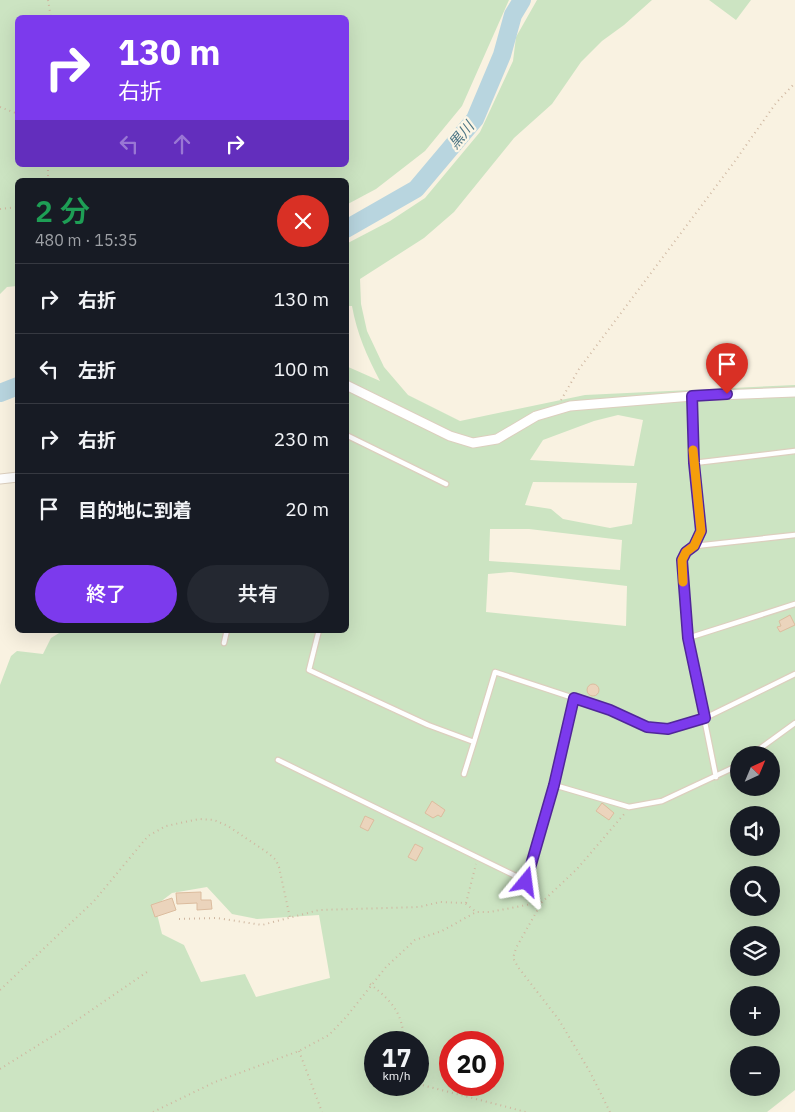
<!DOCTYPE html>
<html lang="ja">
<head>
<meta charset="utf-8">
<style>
	:root { --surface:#171b24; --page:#242831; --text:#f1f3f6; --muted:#9ea1a6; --line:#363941; --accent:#7c3aed }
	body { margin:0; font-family:"IBM Plex Sans","Noto Sans JP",sans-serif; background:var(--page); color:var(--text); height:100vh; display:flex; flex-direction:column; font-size:19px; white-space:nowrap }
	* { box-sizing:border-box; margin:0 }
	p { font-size:16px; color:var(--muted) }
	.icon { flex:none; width:28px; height:28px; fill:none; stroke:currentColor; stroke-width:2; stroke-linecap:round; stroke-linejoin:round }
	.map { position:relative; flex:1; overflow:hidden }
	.side { position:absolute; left:15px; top:178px; width:334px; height:455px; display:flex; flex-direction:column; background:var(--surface); border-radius:8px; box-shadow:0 5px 20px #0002 }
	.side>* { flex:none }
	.banner { position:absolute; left:15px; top:15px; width:334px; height:152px; border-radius:8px; box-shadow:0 5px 20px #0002; background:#7c3aed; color:#fff; overflow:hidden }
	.needle { width:32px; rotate:44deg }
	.controls { position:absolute; left:730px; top:746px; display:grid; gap:10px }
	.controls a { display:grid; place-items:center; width:50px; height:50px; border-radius:50%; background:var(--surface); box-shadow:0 5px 20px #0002; font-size:25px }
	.speed { position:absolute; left:364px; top:1031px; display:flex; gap:10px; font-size:25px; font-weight:700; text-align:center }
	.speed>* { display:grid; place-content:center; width:65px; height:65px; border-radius:50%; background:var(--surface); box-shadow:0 5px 20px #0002; line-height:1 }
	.speed small { font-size:12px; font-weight:400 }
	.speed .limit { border:8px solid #d22; background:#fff; color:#111 }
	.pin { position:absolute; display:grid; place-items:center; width:42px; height:42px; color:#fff; margin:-51px -21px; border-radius:50% 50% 50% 0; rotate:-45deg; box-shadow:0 0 5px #0007 }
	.pin .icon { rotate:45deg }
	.me { position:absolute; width:55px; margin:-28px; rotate:16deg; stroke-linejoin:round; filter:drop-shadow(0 0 4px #0008) }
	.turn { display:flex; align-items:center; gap:18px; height:105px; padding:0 20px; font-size:22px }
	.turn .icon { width:65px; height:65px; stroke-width:2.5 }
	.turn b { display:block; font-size:35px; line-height:42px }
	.lanes { display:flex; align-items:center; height:48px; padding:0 20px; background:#0003; justify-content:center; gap:25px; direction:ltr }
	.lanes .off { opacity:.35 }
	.round { display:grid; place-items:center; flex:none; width:52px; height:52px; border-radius:26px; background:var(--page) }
	.overview { display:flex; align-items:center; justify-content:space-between; height:85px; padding:0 20px }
	h1 { font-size:30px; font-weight:600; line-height:38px; color:#1e9e55 }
	.action { display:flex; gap:10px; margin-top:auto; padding:10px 20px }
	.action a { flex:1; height:58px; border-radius:30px; background:var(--accent); color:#fff; font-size:20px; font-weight:600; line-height:58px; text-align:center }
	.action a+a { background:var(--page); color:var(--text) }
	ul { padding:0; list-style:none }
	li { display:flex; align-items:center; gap:15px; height:70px; padding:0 20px; border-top:1px solid var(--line) }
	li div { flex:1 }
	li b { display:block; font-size:19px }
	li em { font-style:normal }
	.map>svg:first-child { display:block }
	.green { fill:#cce4c2; fill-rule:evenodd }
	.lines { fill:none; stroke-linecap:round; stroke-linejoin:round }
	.river { stroke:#b8d5df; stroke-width:18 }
	.building { fill:#ebd4bc; stroke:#dcbc9e }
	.service-casing { stroke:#dccfbe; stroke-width:7 }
	.minor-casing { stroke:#dccfbe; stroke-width:11 }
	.path { stroke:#cfb7a0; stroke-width:2; stroke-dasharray:1 4; stroke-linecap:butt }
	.service { stroke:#fff; stroke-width:4.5 }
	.minor { stroke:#fff; stroke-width:9 }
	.route-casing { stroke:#51269a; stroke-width:12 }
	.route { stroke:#7c3aed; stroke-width:9 }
	.slow { stroke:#f59e0b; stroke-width:9 }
	.labels { text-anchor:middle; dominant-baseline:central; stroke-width:4.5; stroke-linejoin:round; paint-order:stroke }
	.water-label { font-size:15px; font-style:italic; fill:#4c7584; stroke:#fcf6e6 }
</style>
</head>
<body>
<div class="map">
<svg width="795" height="1112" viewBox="0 0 795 1112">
	<rect width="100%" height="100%" fill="#f9f2e1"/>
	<path class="green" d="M0 0H509L462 106 425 151 376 189 346 205V180H18L17 286 7 287 0 294ZM18 18H346V165H18Z
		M537 0H652L624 25 602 41 581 62 552 104 514 138 454 212 424 238 360 279 361 304 367 331 384 367 408 395 460 421 585 395 795 385V1090L767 1112H0V685L11 656 17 651 43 654 51 638 64 630H346V366L380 381C367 356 357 334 352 306H346V244L390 221 425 198 480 132 513 61 516 37ZM618 415 643 420 634 466 530 460 543 440 594 421ZM533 482 637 483 632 524 610 528 563 519 551 509 525 505ZM490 529H529L622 540 620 570 489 561ZM511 572 627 586 626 626 486 612 488 574ZM739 755H771V788H739ZM739 815H771V848H739ZM739 875H771V908H739ZM207 887 232 914 257 919 319 915 330 978 256 997 245 974 201 982 184 945 162 934 155 906 172 893ZM739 935H771V968H739ZM739 995H771V1028H739ZM375 1042H418V1085H375ZM450 1042H492V1085H450ZM739 1055H771V1088H739Z
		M709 0H751L736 20Z"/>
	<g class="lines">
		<path class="river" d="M346 229 416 189 475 119 502 55 513 15 522 0
			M0 393 18 386"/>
	</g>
	<path class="building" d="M790 615 795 625 780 632 777 627 781 626 779 621Z
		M587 690a6 6 0 1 1 12 0a6 6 0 1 1-12 0Z
		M432 801 445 810 441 817 438 815 433 818 425 813Z
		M602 803 614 813 609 820 596 811Z
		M365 816 374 820 368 831 360 827Z
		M415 844 423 848 416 861 408 857Z
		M201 892V900H211L212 909 197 910V903L177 904 176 893Z
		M172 898 176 910 155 917 151 905Z"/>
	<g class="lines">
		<g class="service-casing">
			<path id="service" d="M692 396 694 463 701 531 695 546 686 552 682 559 683 603 688 638 716 777
				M346 435 446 484
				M694 463 795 451
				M695 546 795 535
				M319 630 309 670 428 725 474 742 495 672 610 710 647 727 668 729 705 718 795 674
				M688 638 795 604
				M224 643 227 630
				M574 698 554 785 629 807 662 801 739 765
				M751 755 795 723
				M278 760 526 881 554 785
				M464 774 474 742"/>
		</g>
		<g class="minor-casing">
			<path id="minor" d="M346 385 450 436 473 443 497 439 536 416 570 406 692 396 795 392
				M0 479 18 477"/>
		</g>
		<path class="path" d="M48 0 51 18
			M0 107 18 114
			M48 165V180
			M0 209 18 207
			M561 400 579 369 735 161 776 103 795 83
			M466 903 476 864
			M179 919 217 918 262 925 319 910 419 907 440 902 465 903 476 912
			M370 984C392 1001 403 1013 404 1042
			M0 990 94 901 148 836 166 826 199 819 214 820 228 826 268 853 276 860 279 867 290 918
			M299 1051 322 1112
			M0 1069 64 1029 147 972
			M418 1084 526 1112
			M153 1112 215 1082 299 1051 329 1035 347 1016 386 967 415 940 442 931 476 912H490L542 902
			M610 1112 590 1072 559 1020 518 967 513 958 516 948 542 902 577 869 625 813"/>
		<use href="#service" class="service"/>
		<use href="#minor" class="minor"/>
	</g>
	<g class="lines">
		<g class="route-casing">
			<path id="route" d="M526 882 554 785 574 698 610 710 647 727 668 729 705 718 688 638 682 560 686 552 694 546 701 531 694 463 692 396 727 394"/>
		</g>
		<use href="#route" class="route"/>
		<path class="slow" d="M683 582 682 560 686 552 694 546 701 531 693 450"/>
	</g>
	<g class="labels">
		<g class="water-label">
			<text transform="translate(461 135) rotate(-51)">黒川</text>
		</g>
	</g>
</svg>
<div class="controls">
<a><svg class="needle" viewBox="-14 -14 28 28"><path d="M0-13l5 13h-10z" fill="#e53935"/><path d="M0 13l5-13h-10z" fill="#9ea1a6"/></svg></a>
<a><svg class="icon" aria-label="sound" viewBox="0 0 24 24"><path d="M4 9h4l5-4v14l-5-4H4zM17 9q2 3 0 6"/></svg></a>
<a><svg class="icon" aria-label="search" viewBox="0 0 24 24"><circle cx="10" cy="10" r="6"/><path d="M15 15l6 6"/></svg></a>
<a><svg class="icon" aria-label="layers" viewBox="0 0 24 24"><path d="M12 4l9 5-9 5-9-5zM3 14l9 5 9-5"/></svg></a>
<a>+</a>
<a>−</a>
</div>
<div class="speed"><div>17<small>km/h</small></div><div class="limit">20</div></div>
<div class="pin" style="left:727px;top:394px;background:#d93025"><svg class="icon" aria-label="arrive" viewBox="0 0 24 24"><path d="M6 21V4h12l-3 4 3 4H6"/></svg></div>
<svg class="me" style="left:526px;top:882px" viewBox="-20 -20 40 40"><path d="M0-17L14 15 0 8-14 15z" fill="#7c3aed" stroke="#fff" stroke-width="4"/></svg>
<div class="banner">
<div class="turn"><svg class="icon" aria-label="right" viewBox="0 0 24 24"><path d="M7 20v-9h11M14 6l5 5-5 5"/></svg><div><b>130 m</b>右折</div></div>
<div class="lanes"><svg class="icon off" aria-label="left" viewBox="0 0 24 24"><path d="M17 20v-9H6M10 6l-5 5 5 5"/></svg><svg class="icon off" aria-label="ahead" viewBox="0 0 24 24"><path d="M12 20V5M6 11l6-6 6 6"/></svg><svg class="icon" aria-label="right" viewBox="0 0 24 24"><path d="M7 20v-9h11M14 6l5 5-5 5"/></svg></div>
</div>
<section class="side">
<div class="overview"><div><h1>2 分</h1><p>480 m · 15:35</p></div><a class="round" style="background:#d93025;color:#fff"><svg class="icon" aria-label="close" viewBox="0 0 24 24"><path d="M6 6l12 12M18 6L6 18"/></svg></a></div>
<ul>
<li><svg class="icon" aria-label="right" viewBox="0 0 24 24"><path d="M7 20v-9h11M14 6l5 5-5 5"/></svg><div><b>右折</b></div><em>130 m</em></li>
<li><svg class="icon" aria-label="left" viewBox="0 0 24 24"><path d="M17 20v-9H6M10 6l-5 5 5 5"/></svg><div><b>左折</b></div><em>100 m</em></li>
<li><svg class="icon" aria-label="right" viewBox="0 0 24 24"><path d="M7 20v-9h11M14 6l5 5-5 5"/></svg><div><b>右折</b></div><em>230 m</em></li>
<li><svg class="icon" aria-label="arrive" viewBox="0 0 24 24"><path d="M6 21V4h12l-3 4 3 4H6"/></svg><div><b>目的地に到着</b></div><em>20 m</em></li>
</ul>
<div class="action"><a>終了</a><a>共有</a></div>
</section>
</div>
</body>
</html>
